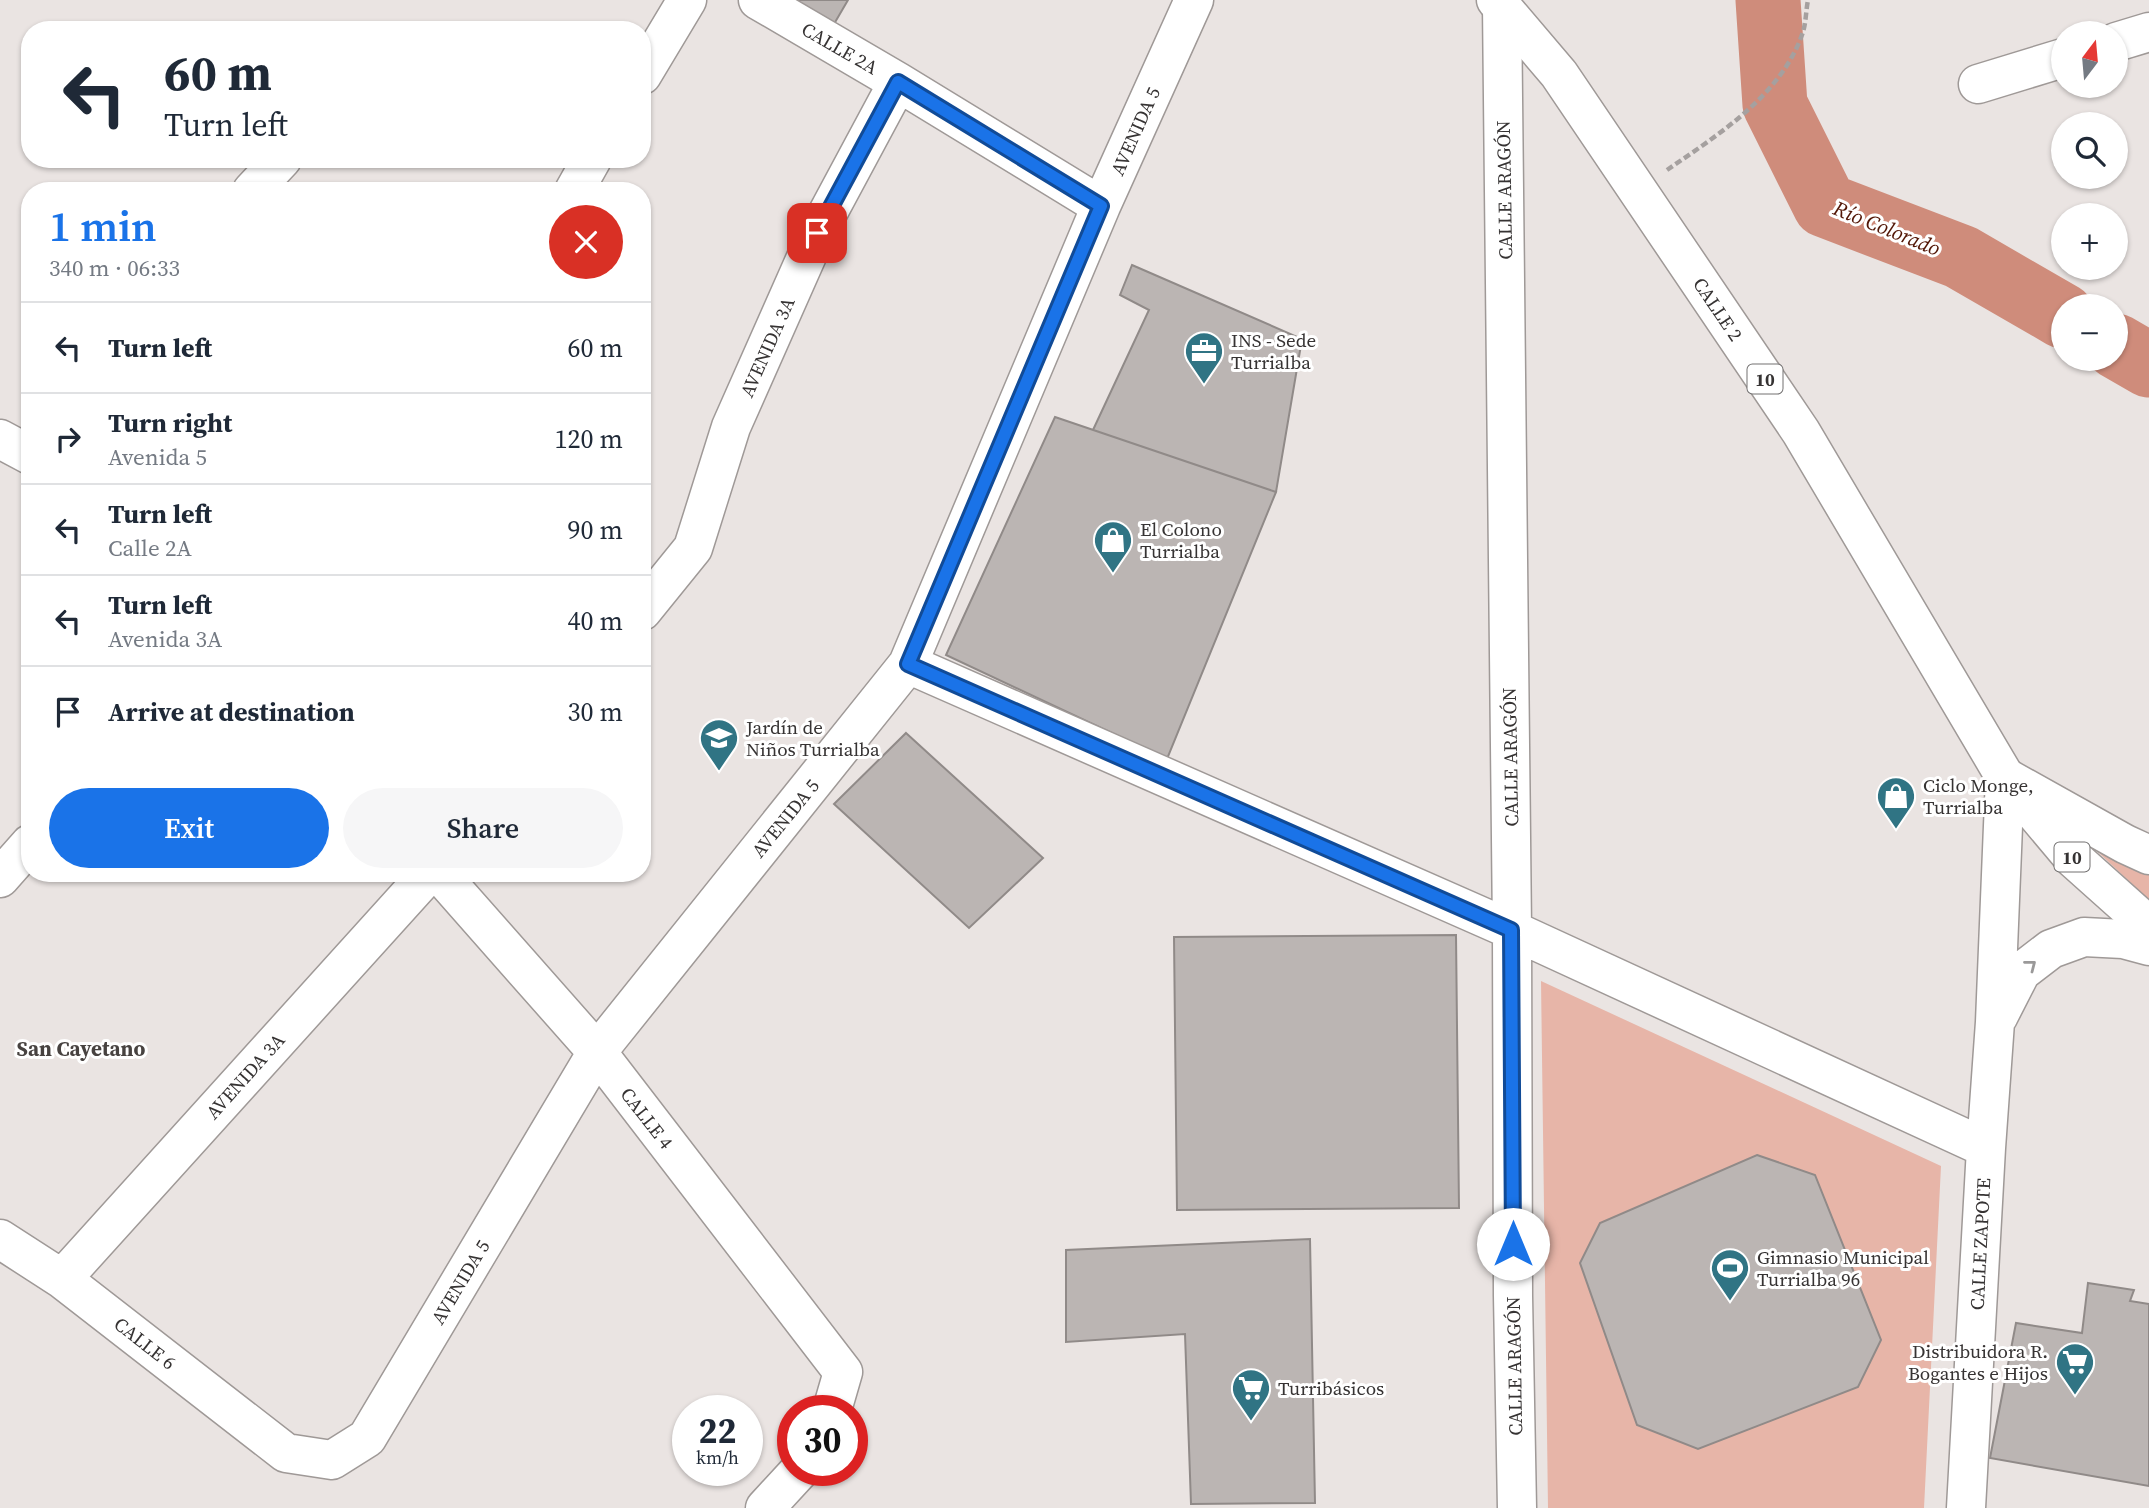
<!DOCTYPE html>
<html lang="en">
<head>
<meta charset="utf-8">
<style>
	:root { --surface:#fff; --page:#f6f6f7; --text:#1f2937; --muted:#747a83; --line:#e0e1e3; --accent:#1a73e8 }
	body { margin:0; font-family:"Source Serif 4",serif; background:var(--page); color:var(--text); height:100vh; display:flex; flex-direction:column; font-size:26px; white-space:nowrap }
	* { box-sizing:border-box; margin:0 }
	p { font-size:23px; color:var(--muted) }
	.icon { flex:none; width:38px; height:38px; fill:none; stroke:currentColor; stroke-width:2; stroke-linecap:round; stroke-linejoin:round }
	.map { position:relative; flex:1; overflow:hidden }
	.drawer { position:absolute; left:21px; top:182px; width:630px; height:700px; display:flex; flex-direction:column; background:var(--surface); border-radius:28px; box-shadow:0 2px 5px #0004 }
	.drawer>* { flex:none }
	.banner { position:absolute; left:21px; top:21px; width:630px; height:147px; border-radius:28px; box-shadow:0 2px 5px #0004; background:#fff; color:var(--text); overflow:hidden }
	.needle { width:46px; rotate:16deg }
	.buttons { position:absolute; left:2051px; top:21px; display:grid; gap:14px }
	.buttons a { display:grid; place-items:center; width:77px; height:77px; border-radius:50%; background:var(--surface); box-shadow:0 2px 5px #0004; font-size:35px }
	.speed { position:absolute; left:672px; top:1395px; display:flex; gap:14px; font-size:35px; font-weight:700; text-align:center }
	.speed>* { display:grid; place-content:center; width:91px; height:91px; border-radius:50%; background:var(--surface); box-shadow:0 2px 5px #0004; line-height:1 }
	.speed small { font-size:18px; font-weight:400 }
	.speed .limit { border:10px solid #d22; background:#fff; color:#111 }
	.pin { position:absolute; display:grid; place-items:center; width:60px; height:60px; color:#fff; margin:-30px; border-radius:14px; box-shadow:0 4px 10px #0006 }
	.me { position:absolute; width:77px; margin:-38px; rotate:0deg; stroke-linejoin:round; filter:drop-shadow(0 0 5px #0008) }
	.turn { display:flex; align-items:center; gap:24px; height:147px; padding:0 28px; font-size:32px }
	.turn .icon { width:91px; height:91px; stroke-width:2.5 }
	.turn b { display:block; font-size:49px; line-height:60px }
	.round { display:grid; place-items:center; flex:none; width:74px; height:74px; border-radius:37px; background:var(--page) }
	.overview { display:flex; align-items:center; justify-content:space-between; height:119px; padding:0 28px }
	h1 { font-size:42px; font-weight:600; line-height:52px; color:var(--accent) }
	.primary-button { display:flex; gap:14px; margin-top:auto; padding:14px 28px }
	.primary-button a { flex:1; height:80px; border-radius:42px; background:var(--accent); color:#fff; font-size:28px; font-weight:600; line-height:80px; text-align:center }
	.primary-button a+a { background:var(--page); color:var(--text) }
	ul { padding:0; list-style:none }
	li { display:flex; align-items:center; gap:21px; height:91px; padding:0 28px; border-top:2px solid var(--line) }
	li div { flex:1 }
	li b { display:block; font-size:26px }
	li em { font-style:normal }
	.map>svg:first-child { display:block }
	.green { fill:#e7b5a8 }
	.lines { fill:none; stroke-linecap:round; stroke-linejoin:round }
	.river { stroke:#cf8c7b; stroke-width:65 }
	.building { fill:#bbb5b3; stroke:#908a88; stroke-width:2 }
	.minor-casing { stroke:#9f9997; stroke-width:41 }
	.major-casing { stroke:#9f9997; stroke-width:41 }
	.path { stroke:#a5a09f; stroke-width:4.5; stroke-dasharray:7 3.5; stroke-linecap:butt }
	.minor { stroke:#fff; stroke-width:38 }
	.major { stroke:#fff; stroke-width:38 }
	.oneway { stroke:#9a9999 }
	.route-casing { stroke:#114b97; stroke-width:18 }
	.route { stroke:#1a73e8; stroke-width:12 }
	.labels { text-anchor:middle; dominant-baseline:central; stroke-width:6; stroke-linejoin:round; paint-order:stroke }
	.shield { fill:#fff; stroke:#727070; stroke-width:2 }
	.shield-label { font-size:18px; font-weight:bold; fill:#363333 }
	.street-label { font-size:19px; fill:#363333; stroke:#fff }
	.poi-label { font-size:19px; fill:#363333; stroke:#fff; text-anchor:start }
	.water-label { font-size:21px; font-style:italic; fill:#521606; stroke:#fff }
	.neighbourhood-label { font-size:21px; font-weight:bold; fill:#474240; stroke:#fff }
</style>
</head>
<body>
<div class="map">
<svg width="2149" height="1508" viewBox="0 0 2149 1508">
	<rect width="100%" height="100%" fill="#eae4e2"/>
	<path class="green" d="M2065 821 2149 861V900Z
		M1541 981 1941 1166 1924 1508H1548Z"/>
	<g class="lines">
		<path class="river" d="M1768 0 1775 105 1825 205 1961 257 2063 316
			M2116 346 2149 365"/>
	</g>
	<path class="building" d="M797 0H848L830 31 791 9Z
		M1132 265 1302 339 1276 492 1093 430 1149 310 1120 295Z
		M1055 417 1276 492 1167 759 946 655Z
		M906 733 1043 858 969 928 834 804Z
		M1456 935 1459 1208 1177 1210 1174 937Z
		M1757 1155 1815 1175 1881 1340 1858 1387 1698 1449 1637 1425 1580 1263 1600 1223Z
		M1310 1239 1315 1503 1191 1504 1185 1334 1066 1342V1250Z
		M2088 1283 2134 1290 2130 1301 2149 1304V1486L1990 1458 2016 1323 2082 1333Z"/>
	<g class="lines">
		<g class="minor-casing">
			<path id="minor" d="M758 0 898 82 1101 206
				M1502 5 1512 930 1513 1296 1517 1508
				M2116 42 2149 32
				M642 75 687 0
				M1978 84 2063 58
				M252 191 282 159
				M574 191 592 159
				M0 439 30 455
				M642 611 693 548 731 427 817 233 898 82
				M908 664 1512 930 1986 1148
				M439 873 597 1052 843 1372 832 1410
				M0 878 30 844
				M1998 1017 2021 972 2051 949 2084 937 2123 939 2149 946
				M0 1239 62 1279 286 1453 332 1460 367 1438 597 1052 908 664 1101 206 1194 0
				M62 1279 429 873
				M765 1508 800 1470
				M1966 1508 1986 1148 1995 1022 2005 777 2125 844 2149 855"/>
		</g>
		<g class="major-casing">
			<path id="major" d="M1496 0 1559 74 1801 432 2005 777 2074 859 2149 926"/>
		</g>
		<path class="path" d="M1667 170C1719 134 1782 95 1803 32 1806 22 1806 10 1808 0"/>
		<use href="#minor" class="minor"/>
		<use href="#major" class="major"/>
	</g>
	<defs><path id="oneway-chevron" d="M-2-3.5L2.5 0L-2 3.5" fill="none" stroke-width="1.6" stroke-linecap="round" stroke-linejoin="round" transform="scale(1.75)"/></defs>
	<use class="oneway" href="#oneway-chevron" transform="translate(2031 965) rotate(-38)"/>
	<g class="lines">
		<g class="route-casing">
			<path id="route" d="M817 233 898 82 1101 206 908 664 1511 930 1513 1244"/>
		</g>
		<use href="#route" class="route"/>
	</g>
	<defs>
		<g id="office-pin" transform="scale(2.0125)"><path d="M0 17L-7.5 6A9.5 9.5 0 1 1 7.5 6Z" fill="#307484" stroke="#fff"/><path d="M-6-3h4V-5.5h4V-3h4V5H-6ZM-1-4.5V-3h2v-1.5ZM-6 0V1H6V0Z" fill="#fff"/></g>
		<g id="shop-pin" transform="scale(2.0125)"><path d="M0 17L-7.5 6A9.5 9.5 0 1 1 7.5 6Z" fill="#307484" stroke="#fff"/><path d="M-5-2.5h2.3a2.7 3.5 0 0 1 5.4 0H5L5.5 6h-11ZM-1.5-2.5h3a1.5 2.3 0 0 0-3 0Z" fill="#fff"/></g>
		<g id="school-pin" transform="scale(2.0125)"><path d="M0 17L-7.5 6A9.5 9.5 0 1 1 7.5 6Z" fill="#307484" stroke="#fff"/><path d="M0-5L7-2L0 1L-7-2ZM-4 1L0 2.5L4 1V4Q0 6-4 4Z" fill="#fff"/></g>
		<g id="stadium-pin" transform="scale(2.0125)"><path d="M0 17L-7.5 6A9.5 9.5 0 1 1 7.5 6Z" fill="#307484" stroke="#fff"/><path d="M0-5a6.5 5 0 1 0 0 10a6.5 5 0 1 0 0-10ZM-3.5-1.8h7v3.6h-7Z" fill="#fff"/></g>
		<g id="supermarket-pin" transform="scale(2.0125)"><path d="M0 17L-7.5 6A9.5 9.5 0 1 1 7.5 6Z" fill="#307484" stroke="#fff"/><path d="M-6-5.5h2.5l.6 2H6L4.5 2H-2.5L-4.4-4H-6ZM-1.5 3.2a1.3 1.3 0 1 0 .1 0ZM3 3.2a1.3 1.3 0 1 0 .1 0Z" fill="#fff"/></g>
	</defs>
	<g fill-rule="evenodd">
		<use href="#office-pin" x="1204" y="351"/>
		<use href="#shop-pin" x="1113" y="540"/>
		<use href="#school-pin" x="719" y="738"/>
		<use href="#shop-pin" x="1896" y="796"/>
		<use href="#stadium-pin" x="1730" y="1268"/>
		<use href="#supermarket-pin" x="2075" y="1362"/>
		<use href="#supermarket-pin" x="1251" y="1388"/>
	</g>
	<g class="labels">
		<g class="shield">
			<rect x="1747.5" y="364.5" width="35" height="29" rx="5"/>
			<rect x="2054.5" y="842.5" width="35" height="29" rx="5"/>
		</g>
		<g class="shield-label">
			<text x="1765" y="379">10</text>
			<text x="2072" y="857">10</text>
		</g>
		<g class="street-label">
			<text transform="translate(840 48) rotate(30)">CALLE 2A</text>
			<text transform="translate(1135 131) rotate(-66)">AVENIDA 5</text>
			<text transform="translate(1504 190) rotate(-91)">CALLE ARAGÓN</text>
			<text transform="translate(1718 309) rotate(56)">CALLE 2</text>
			<text transform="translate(767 347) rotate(-66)">AVENIDA 3A</text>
			<text transform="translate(1510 757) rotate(-91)">CALLE ARAGÓN</text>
			<text transform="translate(785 818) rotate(-51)">AVENIDA 5</text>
			<text transform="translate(245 1076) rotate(-48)">AVENIDA 3A</text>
			<text transform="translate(647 1118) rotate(52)">CALLE 4</text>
			<text transform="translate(1980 1244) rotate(-87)">CALLE ZAPOTE</text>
			<text transform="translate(460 1282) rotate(-59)">AVENIDA 5</text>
			<text transform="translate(145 1343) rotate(38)">CALLE 6</text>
			<text transform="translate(1514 1366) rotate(-91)">CALLE ARAGÓN</text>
		</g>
		<g class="poi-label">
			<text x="1231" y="340">INS - Sede<tspan x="1231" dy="22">Turrialba</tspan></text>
			<text x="1140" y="529">El Colono<tspan x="1140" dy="22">Turrialba</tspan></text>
			<text x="746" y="727">Jardín de<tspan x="746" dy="22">Niños Turrialba</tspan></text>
			<text x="1923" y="785">Ciclo Monge,<tspan x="1923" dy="22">Turrialba</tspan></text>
			<text x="1757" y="1257">Gimnasio Municipal<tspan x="1757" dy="22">Turrialba 96</tspan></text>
			<text x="2048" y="1351" text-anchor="end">Distribuidora R.<tspan x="2048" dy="22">Bogantes e Hijos</tspan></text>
			<text x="1278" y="1388">Turribásicos</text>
		</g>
		<g class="water-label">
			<text transform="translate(1887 228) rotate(22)">Río Colorado</text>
		</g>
		<g class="neighbourhood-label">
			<text x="81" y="1048">San Cayetano</text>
		</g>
	</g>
</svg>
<div class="buttons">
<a><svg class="needle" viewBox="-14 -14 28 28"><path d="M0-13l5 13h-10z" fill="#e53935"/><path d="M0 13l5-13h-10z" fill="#747a83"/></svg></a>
<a><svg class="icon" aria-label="search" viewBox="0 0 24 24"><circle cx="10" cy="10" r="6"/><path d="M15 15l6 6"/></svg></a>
<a>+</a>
<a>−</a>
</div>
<div class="speed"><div>22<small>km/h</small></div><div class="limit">30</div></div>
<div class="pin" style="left:817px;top:233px;background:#d93025"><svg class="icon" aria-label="arrive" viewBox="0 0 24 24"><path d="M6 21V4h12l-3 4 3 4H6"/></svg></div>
<svg class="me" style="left:1513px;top:1244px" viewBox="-20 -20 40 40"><circle r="19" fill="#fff"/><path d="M0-13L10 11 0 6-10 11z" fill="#1a73e8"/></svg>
<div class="banner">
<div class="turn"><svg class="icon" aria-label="left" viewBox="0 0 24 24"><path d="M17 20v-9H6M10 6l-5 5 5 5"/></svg><div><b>60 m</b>Turn left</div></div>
</div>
<section class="drawer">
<div class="overview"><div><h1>1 min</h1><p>340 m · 06:33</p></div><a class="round" style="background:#d93025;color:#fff"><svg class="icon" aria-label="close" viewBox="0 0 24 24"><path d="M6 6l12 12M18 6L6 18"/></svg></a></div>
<ul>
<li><svg class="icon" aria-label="left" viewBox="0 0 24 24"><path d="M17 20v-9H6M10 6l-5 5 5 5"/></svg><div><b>Turn left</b></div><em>60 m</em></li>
<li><svg class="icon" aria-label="right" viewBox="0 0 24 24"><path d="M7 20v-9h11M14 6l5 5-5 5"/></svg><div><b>Turn right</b><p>Avenida 5</p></div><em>120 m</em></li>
<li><svg class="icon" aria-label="left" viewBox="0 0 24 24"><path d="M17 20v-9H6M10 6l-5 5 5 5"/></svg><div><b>Turn left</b><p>Calle 2A</p></div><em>90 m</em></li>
<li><svg class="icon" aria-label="left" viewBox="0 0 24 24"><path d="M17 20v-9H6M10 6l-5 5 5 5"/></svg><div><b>Turn left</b><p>Avenida 3A</p></div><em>40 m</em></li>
<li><svg class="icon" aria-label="arrive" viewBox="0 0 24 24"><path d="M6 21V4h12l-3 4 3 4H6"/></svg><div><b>Arrive at destination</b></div><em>30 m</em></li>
</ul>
<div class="primary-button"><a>Exit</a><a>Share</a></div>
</section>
</div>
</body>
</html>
